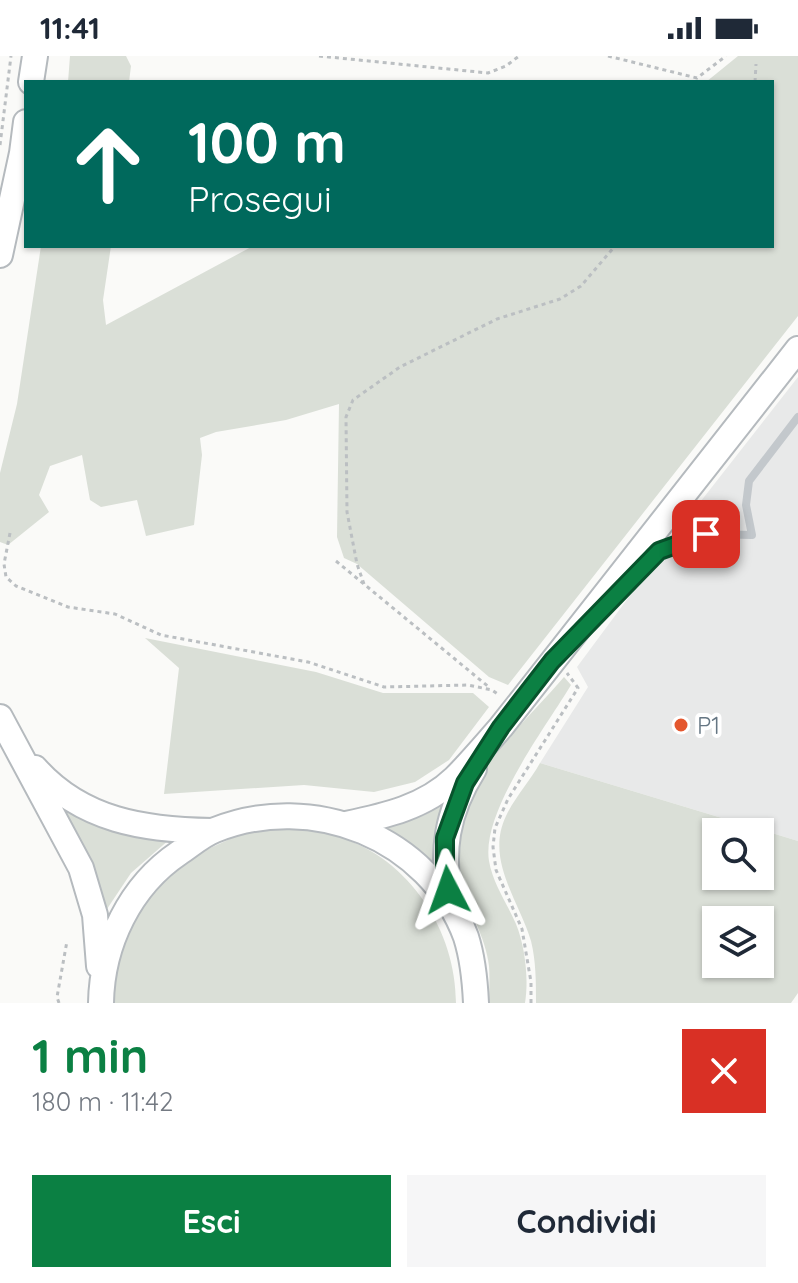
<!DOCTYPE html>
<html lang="it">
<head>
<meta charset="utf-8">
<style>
	:root { --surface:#fff; --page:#f6f6f7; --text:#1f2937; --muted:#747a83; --accent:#0b8043 }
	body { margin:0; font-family:Quicksand,sans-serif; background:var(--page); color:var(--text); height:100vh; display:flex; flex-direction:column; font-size:30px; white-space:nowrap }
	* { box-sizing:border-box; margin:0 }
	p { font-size:26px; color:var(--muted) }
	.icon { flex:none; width:44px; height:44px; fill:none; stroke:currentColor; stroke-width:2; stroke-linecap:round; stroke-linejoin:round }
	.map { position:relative; height:947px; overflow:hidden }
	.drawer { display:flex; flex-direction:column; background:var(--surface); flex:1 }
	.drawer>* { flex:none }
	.guide { position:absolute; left:24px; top:24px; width:750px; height:168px; border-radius:0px; box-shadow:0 2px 6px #0004; background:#00695c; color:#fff; overflow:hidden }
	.buttons { position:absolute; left:702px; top:762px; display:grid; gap:16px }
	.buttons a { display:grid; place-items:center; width:72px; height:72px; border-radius:0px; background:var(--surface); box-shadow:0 2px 6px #0004; font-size:40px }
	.pin { position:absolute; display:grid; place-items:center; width:68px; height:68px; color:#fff; margin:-34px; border-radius:16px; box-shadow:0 4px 12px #0006 }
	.me { position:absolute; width:88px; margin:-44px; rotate:356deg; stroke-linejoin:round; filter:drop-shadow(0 0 6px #0008) }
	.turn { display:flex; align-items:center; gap:28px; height:168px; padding:0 32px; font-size:36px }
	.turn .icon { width:104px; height:104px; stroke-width:2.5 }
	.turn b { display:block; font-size:56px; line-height:68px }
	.round { display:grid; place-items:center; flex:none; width:84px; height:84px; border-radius:0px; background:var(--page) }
	.headline { display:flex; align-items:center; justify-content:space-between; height:136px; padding:0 32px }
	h1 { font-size:48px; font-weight:700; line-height:60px; color:var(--accent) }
	.primary-button { display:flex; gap:16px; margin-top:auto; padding:16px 32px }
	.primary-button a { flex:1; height:92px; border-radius:0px; background:var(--accent); color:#fff; font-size:32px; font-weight:700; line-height:92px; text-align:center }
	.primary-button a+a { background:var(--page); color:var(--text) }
	.status { display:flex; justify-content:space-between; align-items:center; height:56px; padding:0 40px; background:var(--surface); direction:ltr }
	.status svg { height:22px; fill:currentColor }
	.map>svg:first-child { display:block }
	.built { fill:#e8e9e9 }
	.green { fill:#dadfd7; fill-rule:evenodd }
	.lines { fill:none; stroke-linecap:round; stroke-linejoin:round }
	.primary-casing { stroke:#b5babe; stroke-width:28 }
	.path { stroke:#bbbfc2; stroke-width:3; stroke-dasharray:4 4; stroke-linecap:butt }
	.lane { stroke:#c3c8cc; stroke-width:8 }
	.primary { stroke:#fff; stroke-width:24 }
	.route-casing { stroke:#07532c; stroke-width:20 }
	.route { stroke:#0b8043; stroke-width:14 }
	.poi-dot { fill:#e4572e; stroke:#fff; stroke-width:3 }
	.labels { text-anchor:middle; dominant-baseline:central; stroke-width:8; stroke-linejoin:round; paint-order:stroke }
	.poi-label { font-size:24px; fill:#657683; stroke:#fff; text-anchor:start }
</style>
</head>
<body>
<div class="status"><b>11:41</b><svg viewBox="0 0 49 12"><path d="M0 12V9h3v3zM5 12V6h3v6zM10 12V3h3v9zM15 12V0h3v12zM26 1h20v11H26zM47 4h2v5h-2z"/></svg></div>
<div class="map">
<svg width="798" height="947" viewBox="0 0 798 947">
	<rect width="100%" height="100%" fill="#fafaf8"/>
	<path class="built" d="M798 321V785L540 707 588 631 577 611 683 468Z"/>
	<path class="green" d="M70 0H126L131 10 129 26H68Z
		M738 0H798V260L508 629 489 621 357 508 344 502 337 481 339 348 286 364 216 376 200 382 202 399 194 469 146 480 137 444 101 451 90 444 82 399 50 410 39 439 49 456 8 489 0 486V417L17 348 41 190H111L103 244 106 269 253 190H772V26H706Z
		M145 582 316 616 383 637H473L489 651 449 704 415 726 374 736 304 729 164 738 179 612Z
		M564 621 571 629C546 671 481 756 489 805 493 828 507 847 516 868 525 890 529 923 525 947H489C489 935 490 922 489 910 486 881 467 852 459 823 436 742 517 676 564 621Z
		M540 707 798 785V937L791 947H536C536 926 536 905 531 885 519 844 485 804 506 760 515 741 530 725 540 707ZM716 776H760V820H716ZM716 864H760V908H716Z
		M442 748 445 749 438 812 383 775 386 771 425 759Z
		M63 749 170 783 131 817 107 853 104 851 60 751Z
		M290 772C306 775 324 776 339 781 410 803 456 875 456 947H113C114 877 154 815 219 788 228 784 237 779 247 777 261 774 276 774 290 772Z"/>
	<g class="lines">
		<g class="primary-casing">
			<path id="primary" d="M31 26 35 0
				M0 199 22 97 26 66
				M0 661 81 812 95 859 99 910
				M35 712C82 765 145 774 212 775
				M346 768C385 760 425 751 455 722 471 706 486 688 501 671L798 293
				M450 846C441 796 446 757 474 713
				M101 947C102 888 130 830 179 797 191 789 202 779 215 774 312 735 429 781 466 881 473 903 475 925 476 947"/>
		</g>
		<path class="path" d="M319 0 488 17 506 10 519 0
			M608 0 697 22 726 0
			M755 26 756 8
			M0 89 11 0
			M10 477 4 508 6 521 16 530 68 551 115 558 161 579 308 606 384 631 468 629 492 634 499 639
			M336 505 490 632
			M364 528 357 508 347 456 346 361 353 344 400 311 497 263 560 243 581 230 615 190
			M59 947 57 941 67 885
			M531 947V926L522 873 496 814 493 791 495 772 508 743 578 632 567 617"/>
		<path class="lane" d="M628 528 659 495 706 478 752 479 746 449 749 425 798 361"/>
		<use href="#primary" class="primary"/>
	</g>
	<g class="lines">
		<g class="route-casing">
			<path id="route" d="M448 834 445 817V782L465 727 501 671 552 605 659 495 706 478"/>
		</g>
		<use href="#route" class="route"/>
	</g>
	<circle class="poi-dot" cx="681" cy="669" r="8"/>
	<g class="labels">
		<g class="poi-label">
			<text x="697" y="669">P1</text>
		</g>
	</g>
</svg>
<div class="buttons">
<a><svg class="icon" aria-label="search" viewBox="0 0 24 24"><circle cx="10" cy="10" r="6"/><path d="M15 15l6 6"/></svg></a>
<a><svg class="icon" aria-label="layers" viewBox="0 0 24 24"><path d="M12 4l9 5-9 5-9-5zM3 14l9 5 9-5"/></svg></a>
</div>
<div class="pin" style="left:706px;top:478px;background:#d93025"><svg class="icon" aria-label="arrive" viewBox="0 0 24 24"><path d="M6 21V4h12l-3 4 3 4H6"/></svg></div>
<svg class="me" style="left:448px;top:834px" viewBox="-20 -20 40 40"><path d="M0-17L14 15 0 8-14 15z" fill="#0b8043" stroke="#fff" stroke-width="4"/></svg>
<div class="guide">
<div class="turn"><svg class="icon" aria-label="ahead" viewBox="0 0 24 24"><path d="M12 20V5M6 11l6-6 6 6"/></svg><div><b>100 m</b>Prosegui</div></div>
</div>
</div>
<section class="drawer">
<div class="headline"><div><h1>1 min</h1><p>180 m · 11:42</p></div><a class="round" style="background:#d93025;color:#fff"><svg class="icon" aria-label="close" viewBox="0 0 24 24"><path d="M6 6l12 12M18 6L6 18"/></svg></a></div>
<div class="primary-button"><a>Esci</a><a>Condividi</a></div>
</section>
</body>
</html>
